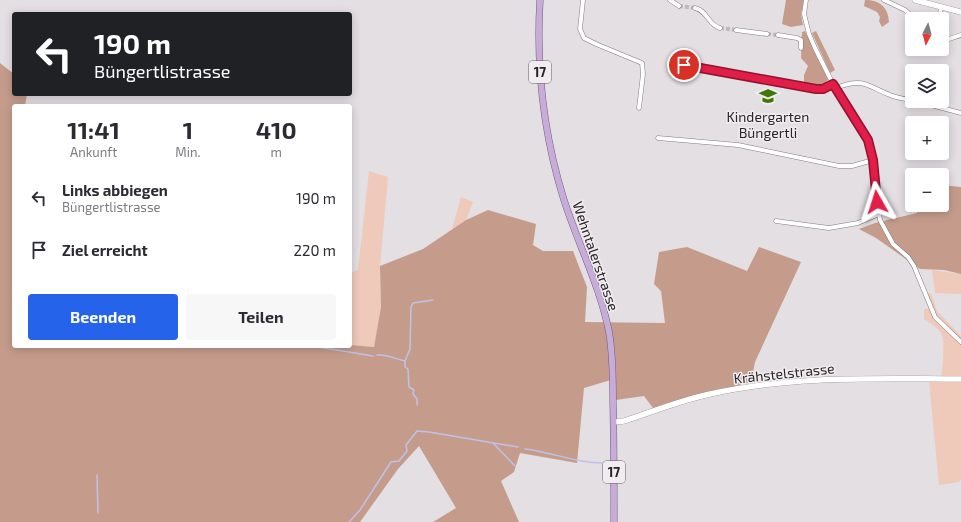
<!DOCTYPE html>
<html lang="de">
<head>
<meta charset="utf-8">
<style>
	:root { --surface:#fff; --page:#f7f7f7; --text:#2b2b33; --muted:#7c7c81; --accent:#2563eb }
	body { margin:0; font-family:"Exo 2",sans-serif; background:var(--page); color:var(--text); height:100vh; display:flex; flex-direction:column; font-size:15px; white-space:nowrap }
	* { box-sizing:border-box; margin:0 }
	p { font-size:13px; color:var(--muted) }
	.icon { flex:none; width:22px; height:22px; fill:none; stroke:currentColor; stroke-width:2; stroke-linecap:round; stroke-linejoin:round }
	.map { position:relative; flex:1; overflow:hidden }
	.side { position:absolute; left:12px; top:104px; width:340px; height:244px; display:flex; flex-direction:column; background:var(--surface); border-radius:4px; box-shadow:0 2px 10px #0003 }
	.side>* { flex:none }
	.guide { position:absolute; left:12px; top:12px; width:340px; height:84px; border-radius:4px; box-shadow:0 2px 10px #0003; background:#202124; color:#fff; overflow:hidden }
	.needle { width:26px; rotate:186deg }
	.buttons { position:absolute; left:905px; top:12px; display:grid; gap:8px }
	.buttons a { display:grid; place-items:center; width:44px; height:44px; border-radius:4px; background:var(--surface); box-shadow:0 2px 10px #0003; font-size:20px }
	.pin { position:absolute; display:grid; place-items:center; width:34px; height:34px; color:#fff; margin:-17px; border:2px solid #fff; border-radius:50%; box-shadow:0 1px 4px #0007 }
	.me { position:absolute; width:44px; margin:-22px; rotate:354deg; stroke-linejoin:round; filter:drop-shadow(0 0 3px #0008) }
	.turn { display:flex; align-items:center; gap:14px; height:84px; padding:0 16px; font-size:18px }
	.turn .icon { width:52px; height:52px; stroke-width:2.5 }
	.turn b { display:block; font-size:28px; line-height:34px }
	.eta { display:flex; justify-content:space-evenly; align-items:center; height:68px; text-align:center }
	.eta b { font-size:24px; font-weight:700; line-height:28px }
	.button { display:flex; gap:8px; margin-top:auto; padding:8px 16px }
	.button a { flex:1; height:46px; border-radius:4px; background:var(--accent); color:#fff; font-size:16px; font-weight:700; line-height:46px; text-align:center }
	.button a+a { background:var(--page); color:var(--text) }
	ul { padding:0; list-style:none }
	li { display:flex; align-items:center; gap:12px; height:52px; padding:0 16px }
	li div { flex:1 }
	li b { display:block; font-size:15px }
	li em { font-style:normal }
	.map>svg:first-child { display:block }
	.green { fill:#efc9ba }
	.forest { fill:#c59c8c }
	.lines { fill:none; stroke-linecap:round; stroke-linejoin:round }
	.stream { stroke:#bfc2e8; stroke-width:1.5 }
	.minor-tunnel { stroke:#bebabc; stroke-width:4; stroke-dasharray:4 2; stroke-linecap:butt }
	.minor-casing { stroke:#817c7f; stroke-width:5 }
	.secondary-casing { stroke:#817c7f; stroke-width:6 }
	.primary-casing { stroke:#765886; stroke-width:7 }
	.minor { stroke:#fff; stroke-width:4 }
	.secondary { stroke:#fff; stroke-width:5.5 }
	.primary { stroke:#c6acd6; stroke-width:6 }
	.route-casing { stroke:#92132f; stroke-width:10 }
	.route { stroke:#e11d48; stroke-width:7 }
	.labels { text-anchor:middle; dominant-baseline:central; stroke-width:3; stroke-linejoin:round; paint-order:stroke }
	.shield { fill:#f1ecef; stroke:#646162; stroke-width:1 }
	.shield-label { font-size:13px; font-weight:bold; fill:#272526 }
	.poi-label { font-size:14px; fill:#272526; stroke:#f1ecef }
	.street-label { font-size:14px; fill:#272526; stroke:#f1ecef }
</style>
</head>
<body>
<div class="map">
<svg width="961" height="522" viewBox="0 0 961 522">
	<rect width="100%" height="100%" fill="#e4dfe2"/>
	<path class="green" d="M369 171 388 177 380 266 381 307 374 347 350 345V273L358 270Z
		M461 197 473 202 466 220 452 229Z
		M932 270 961 274V294L935 293Z
		M926 293H931L937 311 961 336V479L959 482 939 485 929 381H941C942 370 946 341 941 333 937 327 930 323 924 319V309H932Z"/>
	<path class="forest" d="M786 0H804L801 14 803 25 791 27 782 24Z
		M865 0C880 0 888 7 889 22L882 27 879 21 880 17 877 12 864 6Z
		M805 31 828 79 825 85 804 83V75L808 66 801 58 802 32Z
		M816 31 835 70 830 73 812 33Z
		M0 63 14 74V94H27L25 106H14V346H350V345L374 347 381 307 380 266 423 249 466 220 488 210 536 224 533 245 543 251H573L587 287 585 322 665 323 661 291 654 284 659 252 687 247 747 271 759 247 801 262 755 362 751 382 653 408 644 396 616 400 614 379 584 388 577 463 520 453 514 472 501 481 519 522H433L456 508 419 446 398 469 360 522H0Z
		M942 185 961 187V274L944 270 920 269 876 238 859 229 875 223 917 213 919 205H942Z"/>
	<g class="lines">
		<path class="stream" d="M312 346 373 356
			M377 355C387 354 395 359 405 361
			M417 405V399L413 394 414 390 409 387 408 369 405 367V361L410 349 411 307 413 303 433 300
			M493 443 515 466
			M525 449C552 452 578 464 606 463
			M97 475 98 513
			M349 522 360 510 391 462 399 461 407 451 406 445 417 431 429 432 518 447"/>
		<path class="minor-tunnel" d="M679 6 695 8
			M720 28 736 30
			M767 34 778 35"/>
		<g class="minor-casing">
			<path id="minor" d="M583 0 580 29 584 38 596 44 642 63 643 74 639 108
				M670 0 679 6
				M806 0 804 14 809 34 815 48 830 78 867 140 873 160 880 220 893 244 908 257 914 266 935 317 961 342
				M884 0 905 10 915 19
				M695 8C707 10 708 25 720 28
				M939 19 941 8
				M942 29V35
				M736 30 767 34
				M778 35 797 38 801 40V48
				M942 36 949 39 961 35
				M684 65 816 89H823L833 84
				M836 88C863 77 867 86 890 95 897 98 905 99 912 100
				M916 101 961 113
				M658 138 738 145 839 166H852L873 160
				M776 221 829 228 858 223 879 214"/>
		</g>
		<g class="secondary-casing">
			<path id="secondary" d="M915 0 961 12
				M614 422 624 421C652 412 681 400 710 394 793 375 877 379 961 379"/>
		</g>
		<g class="primary-casing">
			<path id="primary" d="M540 0C536 67 544 136 564 200 578 244 600 286 609 332 613 355 613 378 613 401 614 441 614 482 614 522"/>
		</g>
		<use href="#minor" class="minor"/>
		<use href="#secondary" class="secondary"/>
		<use href="#primary" class="primary"/>
	</g>
	<g class="lines">
		<g class="route-casing">
			<path id="route" d="M684 65 816 89H823L833 84 868 140 873 160 877 202"/>
		</g>
		<use href="#route" class="route"/>
	</g>
	<defs>
		<g id="school-bare" transform="scale(1.38)"><path d="M0-5L7-2L0 1L-7-2ZM-4 1L0 2.5L4 1V4Q0 6-4 4Z" fill="#417706" stroke="#f1ecef" stroke-width="2.5" paint-order="stroke"/></g>
	</defs>
	<g fill-rule="evenodd">
		<use href="#school-bare" x="768" y="96"/>
	</g>
	<g class="labels">
		<g class="shield">
			<rect x="529" y="61" width="22" height="22" rx="3"/>
			<rect x="603" y="461" width="22" height="22" rx="3"/>
		</g>
		<g class="shield-label">
			<text x="540" y="72">17</text>
			<text x="614" y="472">17</text>
		</g>
		<g class="poi-label">
			<text x="768" y="116">Kindergarten<tspan x="768" dy="16">Büngertli</tspan></text>
		</g>
		<g class="street-label">
			<text transform="translate(596 256) rotate(71)">Wehntalerstrasse</text>
			<text transform="translate(784 373) rotate(-6)">Krähstelstrasse</text>
		</g>
	</g>
</svg>
<div class="buttons">
<a><svg class="needle" viewBox="-14 -14 28 28"><path d="M0-13l5 13h-10z" fill="#e53935"/><path d="M0 13l5-13h-10z" fill="#7c7c81"/></svg></a>
<a><svg class="icon" aria-label="layers" viewBox="0 0 24 24"><path d="M12 4l9 5-9 5-9-5zM3 14l9 5 9-5"/></svg></a>
<a>+</a>
<a>−</a>
</div>
<div class="pin" style="left:684px;top:65px;background:#d93025"><svg class="icon" aria-label="arrive" viewBox="0 0 24 24"><path d="M6 21V4h12l-3 4 3 4H6"/></svg></div>
<svg class="me" style="left:877px;top:202px" viewBox="-20 -20 40 40"><path d="M0-17L14 15 0 8-14 15z" fill="#e11d48" stroke="#fff" stroke-width="4"/></svg>
<div class="guide">
<div class="turn"><svg class="icon" aria-label="left" viewBox="0 0 24 24"><path d="M17 20v-9H6M10 6l-5 5 5 5"/></svg><div><b>190 m</b>Büngertlistrasse</div></div>
</div>
<section class="side">
<div class="eta">
<div><b>11:41</b><p>Ankunft</p></div>
<div><b>1</b><p>Min.</p></div>
<div><b>410</b><p>m</p></div>
</div>
<ul>
<li><svg class="icon" aria-label="left" viewBox="0 0 24 24"><path d="M17 20v-9H6M10 6l-5 5 5 5"/></svg><div><b>Links abbiegen</b><p>Büngertlistrasse</p></div><em>190 m</em></li>
<li><svg class="icon" aria-label="arrive" viewBox="0 0 24 24"><path d="M6 21V4h12l-3 4 3 4H6"/></svg><div><b>Ziel erreicht</b></div><em>220 m</em></li>
</ul>
<div class="button"><a>Beenden</a><a>Teilen</a></div>
</section>
</div>
</body>
</html>
